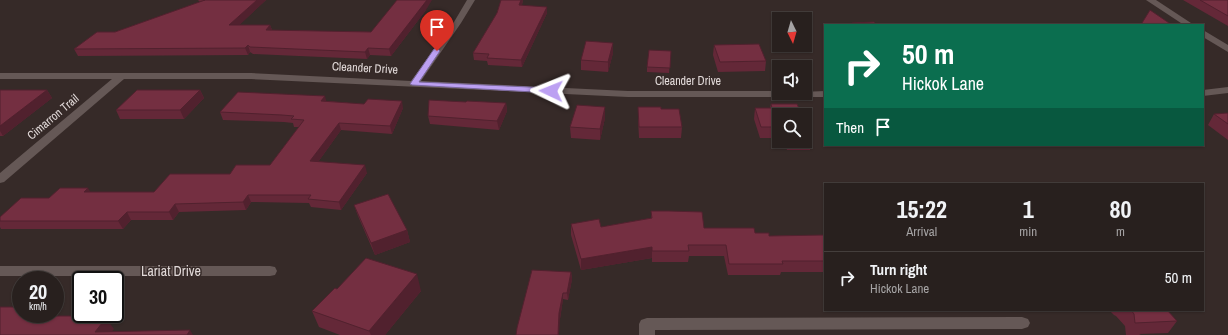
<!DOCTYPE html>
<html lang="en">
<head>
<meta charset="utf-8">
<style>
	:root { --surface:#28201e; --page:#342d2b; --text:#f1f3f6; --muted:#a5a3a4; --line:#443e3c }
	body { margin:0; font-family:"Archivo Narrow",sans-serif; background:var(--page); color:var(--text); height:100vh; display:flex; flex-direction:column; font-size:15px; white-space:nowrap }
	* { box-sizing:border-box; margin:0 }
	p { font-size:13px; color:var(--muted) }
	.icon { flex:none; width:22px; height:22px; fill:none; stroke:currentColor; stroke-width:2; stroke-linecap:round; stroke-linejoin:round }
	.map { position:relative; flex:1; overflow:hidden }
	.details { position:absolute; left:824px; top:183px; width:380px; height:128px; display:flex; flex-direction:column; background:var(--surface); border-radius:0px; box-shadow:0 1px 3px #0004,0 0 0 1px var(--line) }
	.details>* { flex:none }
	.banner { position:absolute; left:824px; top:24px; width:380px; height:122px; border-radius:0px; box-shadow:0 1px 3px #0004,0 0 0 1px var(--line); background:#0b6e4f; color:#fff; overflow:hidden }
	.needle { width:26px; rotate:175deg }
	.controls { position:absolute; left:772px; top:12px; display:grid; gap:8px }
	.controls a { display:grid; place-items:center; width:40px; height:40px; border-radius:0px; background:var(--surface); box-shadow:0 1px 3px #0004,0 0 0 1px var(--line); font-size:20px }
	.speed { position:absolute; left:12px; top:271px; display:flex; gap:8px; font-size:20px; font-weight:700; text-align:center }
	.speed>* { display:grid; place-content:center; width:52px; height:52px; border-radius:50%; background:var(--surface); box-shadow:0 1px 3px #0004,0 0 0 1px var(--line); line-height:1 }
	.speed small { font-size:10px; font-weight:400 }
	.speed .limit { border:2px solid #111; border-radius:6px; background:#fff; color:#111 }
	.pin { position:absolute; display:grid; place-items:center; width:34px; height:34px; color:#fff; margin:-41px -17px; border-radius:50% 50% 50% 0; rotate:-45deg; box-shadow:0 0 4px #0007 }
	.pin .icon { rotate:45deg }
	.me { position:absolute; width:44px; margin:-22px; rotate:272deg; stroke-linejoin:round; filter:drop-shadow(0 0 3px #0008) }
	.turn { display:flex; align-items:center; gap:14px; height:84px; padding:0 12px; font-size:18px }
	.turn .icon { width:52px; height:52px; stroke-width:2.5 }
	.turn b { display:block; font-size:28px; line-height:34px }
	.then { display:flex; align-items:center; height:38px; padding:0 12px; background:#0003; gap:8px; font-size:15px }
	.eta { display:flex; justify-content:space-evenly; align-items:center; height:68px; text-align:center }
	.eta b { font-size:24px; font-weight:700; line-height:28px }
	ul { padding:0; list-style:none }
	li { display:flex; align-items:center; gap:12px; height:52px; padding:0 12px; border-top:1px solid var(--line) }
	li div { flex:1 }
	li b { display:block; font-size:15px }
	li em { font-style:normal }
	.map>svg:first-child { display:block }
	.lines { fill:none; stroke-linecap:round; stroke-linejoin:round }
	.street { fill:#655856; fill-rule:evenodd }
	.wall { fill:#642838 }
	.shaded-wall { fill:#51212e }
	.building { fill:#742f41; stroke:#51212e }
	.route { fill:#bca0f2; stroke:#7a689d }
	.labels { text-anchor:middle; dominant-baseline:central; stroke-width:3; stroke-linejoin:round; paint-order:stroke }
	.street-label { font-size:12px; fill:#e1d9d8; stroke:#362a28 }
	.near-street-label { font-size:14px; fill:#e1d9d8; stroke:#362a28 }
</style>
</head>
<body>
<div class="map">
<svg width="1228" height="335" viewBox="0 0 1228 335">
	<rect width="100%" height="100%" fill="#362a28"/>
	<g class="lines">
		<path class="street" d="M467 0H475L461 23 421 81 628 91H779V93L825 91V97H628L251 79H124L4 182 0 183V173L112 79H0V73H251L411 81 454 22Z
			M1146 0H1156L1194 25H1184Z
			M1203 30 1228 45V52L1203 37Z
			M1228 87V93L1203 96V90Z
			M0 266H270L275 267 277 271 275 275 270 276H0Z
			M1022 317 1028 319 1030 323 1028 327 1022 329 655 330V335H639V324L641 320 647 318Z"/>
	</g>
	<path class="wall" d="M198 0H266L239 25H270L272 30 371 32 426 10 391 56 370 55 367 59 253 54 250 52 248 55 78 56 74 49 115 32 200 2Z
		M501 0H523L522 5 547 13 522 67 488 65 487 61 474 60 473 53 497 13Z
		M1183 0H1228V26Z
		M714 45 766 61 765 71 718 72 713 55Z
		M671 51 669 73 647 72V67Z
		M613 53 608 72 581 70V60Z
		M0 90H47L52 98 3 136H0Z
		M200 90 204 98 184 119H120L116 110Z
		M327 101 403 108 392 134 341 130 318 162 367 173 341 210 311 207 309 203 251 202 246 210 179 212 173 220H131L123 229H1L0 227V217L49 198 90 192H154L230 174 270 165 299 127H294L293 123 284 122 223 120 220 112Z
		M466 102 506 103 507 111 499 130 430 124 428 116Z
		M771 104 779 115V138H760L754 119 755 108H770Z
		M605 107V118L600 140 571 138 570 127Z
		M638 107 661 109 682 127 681 138H639L638 118Z
		M1228 113V140L1208 125 1214 114Z
		M805 122 812 139 810 150H787L784 141H805Z
		M354 205 407 230 410 242 375 255 358 216Z
		M651 211 704 228 755 233 769 236 825 235V272H781L780 275H728L724 256H689L688 262H652V258L581 270 571 235V224L601 227 651 218Z
		M571 272 572 279 568 300 563 299 560 319 516 335Z
		M337 289 421 291 385 335H340L319 327 312 311Z
		M1109 310H1167L1177 321 1168 333 1139 334 1141 335H1126L1125 326 1116 316 1114 315Z"/>
	<path class="shaded-wall" d="M257 0H266L232 32 229 25Z
		M427 0H432L426 10 391 56 389 49Z
		M521 0H523L520 12 519 5Z
		M547 7V13L522 67 521 60Z
		M270 25 273 32 266 30Z
		M613 43V53L608 72V62Z
		M248 45 250 52 248 55 245 48Z
		M368 48 370 55 367 59 365 52Z
		M47 90 52 98 3 136 0 131V126Z
		M200 90 204 98 184 119 180 110Z
		M325 96 327 104 321 101Z
		M402 101 403 108 392 134 390 126Z
		M506 103 507 111 499 130 497 121Z
		M605 107V118L600 140V129Z
		M339 123 341 130 313 169 310 161Z
		M365 165 367 173 341 210 339 202Z
		M88 188 93 196 84 192Z
		M248 195 251 202 246 210 243 202Z
		M175 204 179 212 173 220 169 212Z
		M127 212 131 220 123 229 118 221Z
		M407 230 410 242 375 255 371 243Z
		M652 247V258L581 270V259Z
		M571 272 572 279 568 300 567 293Z
		M417 274 421 291 385 335H371L369 331Z
		M563 293V299L560 319 559 335H558L559 313Z
		M32 314H44L47 317 31 316Z
		M97 316 102 324 106 318 114 329 109 335 95 332 96 318Z
		M190 330 193 335H187Z"/>
	<path class="building" d="M204 0H257L229 25H270L266 30 371 32 397 0H427L389 49 368 48 365 52 250 47 248 45 245 48 74 49 97 32H115L205 0Z
		M501 0H521L519 5 547 7 521 60 487 58 489 54 473 53 497 13Z
		M1200 0H1228V16Z
		M1150 10 1172 25H1145L1142 23Z
		M874 22 877 25H853L852 23Z
		M586 41 613 43 608 62 581 60Z
		M759 44 766 61 720 62 714 45Z
		M649 50 671 51 670 68 647 67Z
		M0 90H47L0 126Z
		M137 90H200L180 110H116Z
		M238 92 325 96 321 101 364 104 368 99 402 101 390 126 339 123 310 161 365 165 339 202 308 199 311 195H248L243 202 175 204 169 212H127L118 221H0V217L21 198H49L60 188H88L84 192H154L170 174H230L236 165H270L304 120 291 119 294 116 282 115 220 112Z
		M429 100 466 102 467 101 506 103 497 121 428 116Z
		M771 104H797L802 115H779V127H761L755 108H772Z
		M577 105 605 107 600 129 570 127Z
		M638 107H661V109H679L682 127H639Z
		M1228 113V124L1214 114Z
		M805 122 812 139H805Z
		M388 194 407 230 371 243 354 205Z
		M651 211H669L702 212 704 228H754L755 233H769V236L825 235V261H782L783 264H729L726 245H688L689 251H652V247L581 259 571 224 599 219 601 227 652 218Z
		M366 258 417 274 369 331 312 311 335 288 337 289Z
		M532 270 571 272 567 293H563L559 313 558 335H516L517 328Z
		M0 307H21V314H32L31 316H97L96 318H106L95 332 190 330 187 335H0Z
		M1131 310H1167L1177 321 1135 323 1134 314Z"/>
	<path class="route" d="M437 48 440 51 419 82 551 88 555 91 551 93 412 85 410 84 434 49Z"/>
	<g class="labels">
		<g class="street-label">
			<text transform="translate(365 68) rotate(3)">Cleander Drive</text>
			<text x="688" y="81">Cleander Drive</text>
			<text transform="translate(53 117) rotate(-40)">Cimarron Trail</text>
		</g>
		<g class="near-street-label">
			<text x="171" y="271">Lariat Drive</text>
		</g>
	</g>
</svg>
<div class="controls">
<a><svg class="needle" viewBox="-14 -14 28 28"><path d="M0-13l5 13h-10z" fill="#e53935"/><path d="M0 13l5-13h-10z" fill="#a5a3a4"/></svg></a>
<a><svg class="icon" aria-label="sound" viewBox="0 0 24 24"><path d="M4 9h4l5-4v14l-5-4H4zM17 9q2 3 0 6"/></svg></a>
<a><svg class="icon" aria-label="search" viewBox="0 0 24 24"><circle cx="10" cy="10" r="6"/><path d="M15 15l6 6"/></svg></a>
</div>
<div class="speed"><div>20<small>km/h</small></div><div class="limit">30</div></div>
<div class="pin" style="left:437px;top:51px;background:#d93025"><svg class="icon" aria-label="arrive" viewBox="0 0 24 24"><path d="M6 21V4h12l-3 4 3 4H6"/></svg></div>
<svg class="me" style="left:551px;top:91px" viewBox="-20 -20 40 40"><path d="M0-17L14 15 0 8-14 15z" fill="#bca0f2" stroke="#fff" stroke-width="4"/></svg>
<div class="banner">
<div class="turn"><svg class="icon" aria-label="right" viewBox="0 0 24 24"><path d="M7 20v-9h11M14 6l5 5-5 5"/></svg><div><b>50 m</b>Hickok Lane</div></div>
<div class="then">Then<svg class="icon" aria-label="arrive" viewBox="0 0 24 24"><path d="M6 21V4h12l-3 4 3 4H6"/></svg></div>
</div>
<section class="details">
<div class="eta">
<div><b>15:22</b><p>Arrival</p></div>
<div><b>1</b><p>min</p></div>
<div><b>80</b><p>m</p></div>
</div>
<ul>
<li><svg class="icon" aria-label="right" viewBox="0 0 24 24"><path d="M7 20v-9h11M14 6l5 5-5 5"/></svg><div><b>Turn right</b><p>Hickok Lane</p></div><em>50 m</em></li>
</ul>
</section>
</div>
</body>
</html>
